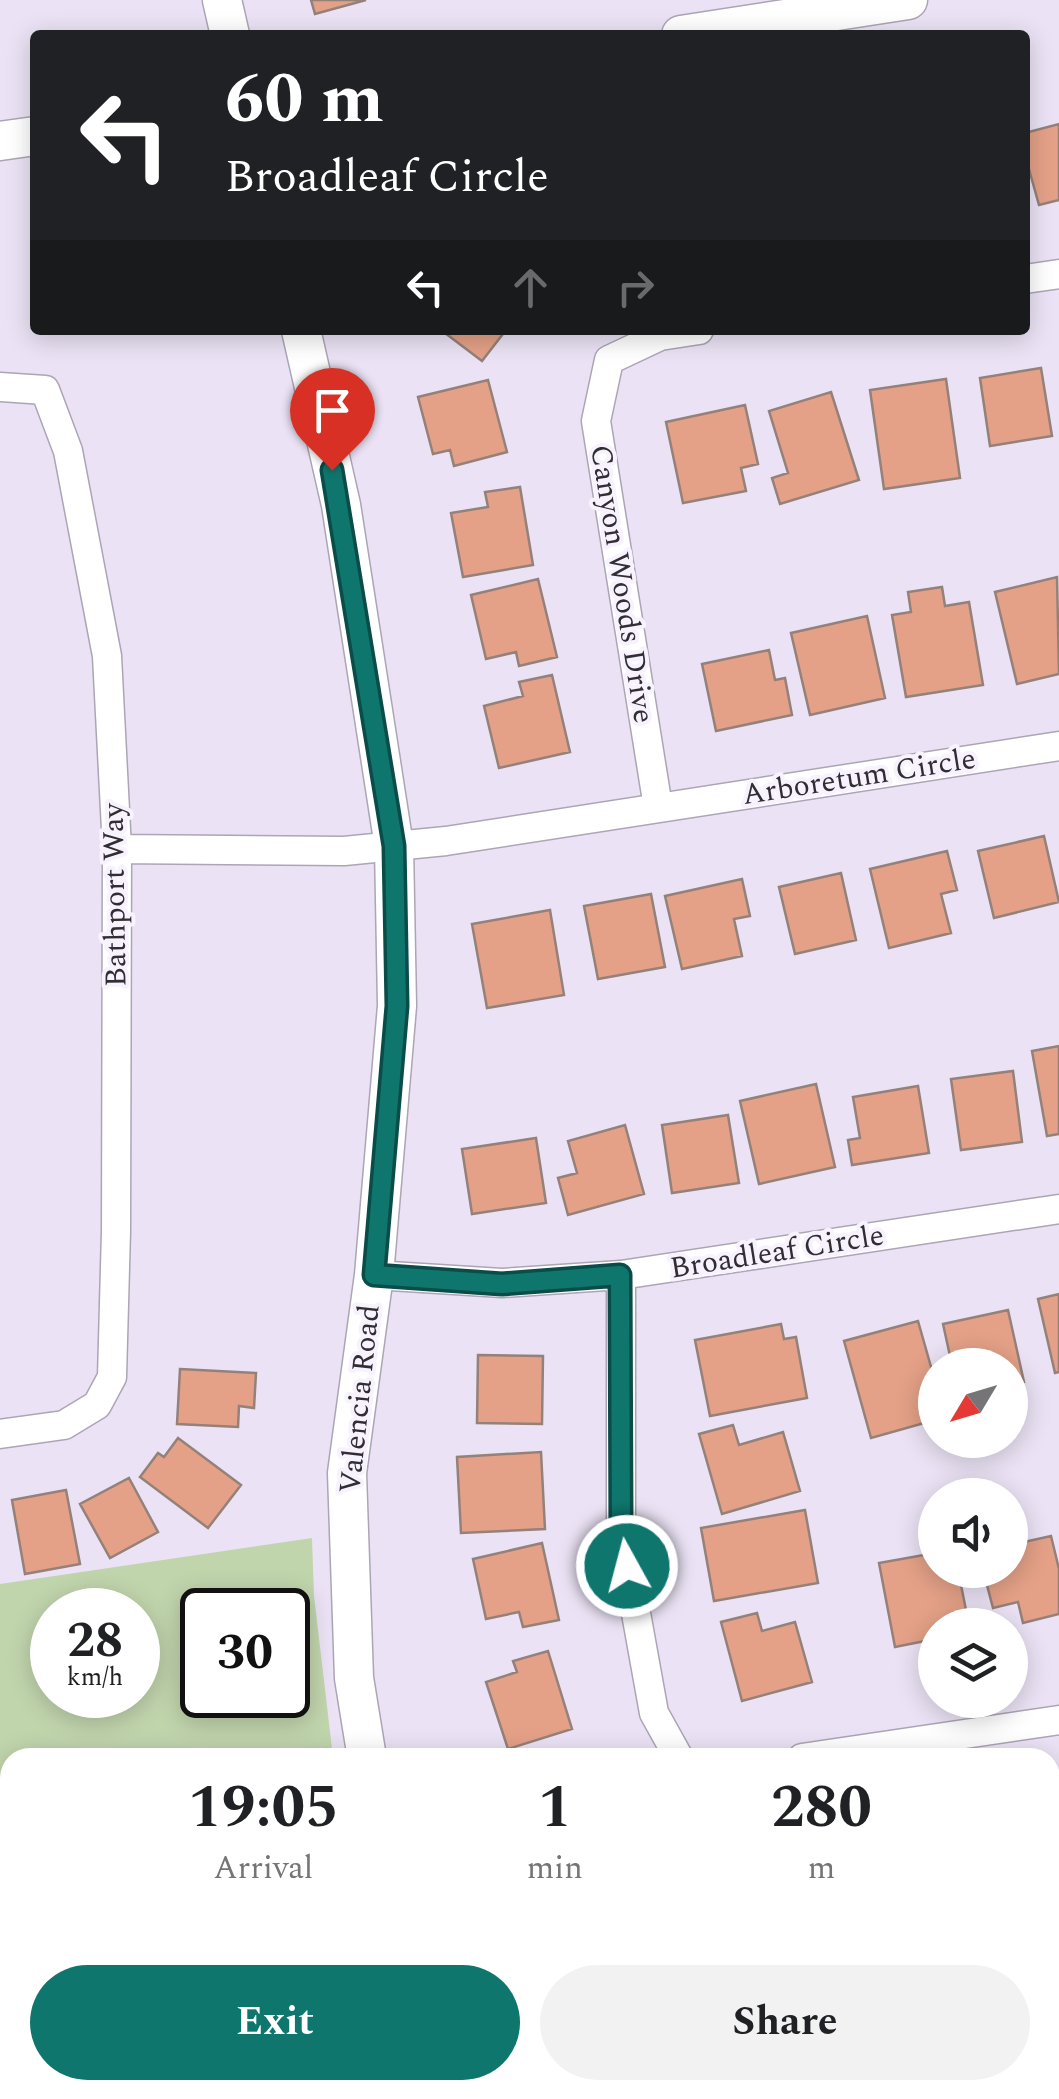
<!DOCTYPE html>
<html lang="en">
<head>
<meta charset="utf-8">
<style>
	:root { --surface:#fff; --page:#f2f2f2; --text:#202124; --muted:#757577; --accent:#0f766e }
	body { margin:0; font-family:Spectral,serif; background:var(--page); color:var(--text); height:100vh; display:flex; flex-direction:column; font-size:38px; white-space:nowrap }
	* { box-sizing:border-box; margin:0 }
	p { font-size:32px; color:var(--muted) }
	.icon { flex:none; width:55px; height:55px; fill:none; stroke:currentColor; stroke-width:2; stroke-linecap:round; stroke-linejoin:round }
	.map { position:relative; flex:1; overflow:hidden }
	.sheet { position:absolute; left:0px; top:1748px; width:1060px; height:352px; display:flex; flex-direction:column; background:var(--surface); border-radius:30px 30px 0 0; box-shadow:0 5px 25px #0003 }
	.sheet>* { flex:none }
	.hud { position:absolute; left:30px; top:30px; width:1000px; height:305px; border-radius:10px; box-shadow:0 5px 25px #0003; background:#202124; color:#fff; overflow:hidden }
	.needle { width:65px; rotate:232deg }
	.controls { position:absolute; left:918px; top:1348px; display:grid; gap:20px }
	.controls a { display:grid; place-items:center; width:110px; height:110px; border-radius:50%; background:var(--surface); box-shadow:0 5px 25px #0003; font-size:50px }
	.speed { position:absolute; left:30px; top:1588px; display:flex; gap:20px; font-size:50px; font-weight:700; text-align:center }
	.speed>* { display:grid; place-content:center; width:130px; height:130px; border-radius:50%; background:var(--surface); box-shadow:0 5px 25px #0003; line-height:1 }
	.speed small { font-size:25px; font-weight:400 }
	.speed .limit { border:5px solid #111; border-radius:15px; background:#fff; color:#111 }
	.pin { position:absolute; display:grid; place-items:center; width:85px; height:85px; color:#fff; margin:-102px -42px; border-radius:50% 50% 50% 0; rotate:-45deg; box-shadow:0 0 10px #0007 }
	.pin .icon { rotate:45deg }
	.me { position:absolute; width:110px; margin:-55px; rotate:353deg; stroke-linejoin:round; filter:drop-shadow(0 0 8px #0008) }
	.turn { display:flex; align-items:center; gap:35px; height:210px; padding:0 30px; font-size:45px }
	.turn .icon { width:130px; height:130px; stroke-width:2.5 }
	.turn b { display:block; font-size:70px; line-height:85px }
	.lanes { display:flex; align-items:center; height:95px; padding:0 30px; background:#0003; justify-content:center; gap:50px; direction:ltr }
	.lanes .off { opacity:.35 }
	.eta { display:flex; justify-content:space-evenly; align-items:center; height:170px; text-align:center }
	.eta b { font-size:60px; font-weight:700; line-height:70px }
	.primary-button { display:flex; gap:20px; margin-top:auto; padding:20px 30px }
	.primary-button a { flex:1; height:115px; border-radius:60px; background:var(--accent); color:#fff; font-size:40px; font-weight:700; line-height:115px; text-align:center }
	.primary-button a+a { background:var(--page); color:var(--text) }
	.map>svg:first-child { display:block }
	.green { fill:#c1d5ad; fill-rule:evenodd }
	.building { fill:#e4a187; stroke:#94817a; stroke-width:2.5 }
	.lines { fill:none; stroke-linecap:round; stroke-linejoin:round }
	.street-casing { stroke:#aca5b5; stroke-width:31 }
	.secondary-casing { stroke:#aca5b5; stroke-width:41 }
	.path { stroke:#aba5b2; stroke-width:6; stroke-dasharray:8 8; stroke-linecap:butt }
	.street { stroke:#fff; stroke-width:28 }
	.secondary { stroke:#fff; stroke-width:38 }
	.route-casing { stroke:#0a4d48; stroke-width:25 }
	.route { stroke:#0f766e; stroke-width:18 }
	.labels { text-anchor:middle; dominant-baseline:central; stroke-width:8; stroke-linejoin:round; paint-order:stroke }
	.street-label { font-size:30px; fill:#302d33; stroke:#f7f2fd }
</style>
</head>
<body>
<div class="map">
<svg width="1059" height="2099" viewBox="0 0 1059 2099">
	<rect width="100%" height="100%" fill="#ebe3f5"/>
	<path class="green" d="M312 1538 314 1596 333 1757 10 1758V2090H433L437 2099H0V1584ZM52 1610H138V1695H52ZM202 1610H288V1695H202Z"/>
	<path class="building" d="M311 0H366L315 14Z
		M1059 124V200L1039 205 1025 155V133Z
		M441 330H506L482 361Z
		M1041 368 1052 436 990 446 980 378Z
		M946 379 960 478 884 489 870 390Z
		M488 380 507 452 454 466 450 450 433 454 418 397Z
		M831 392 859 480 780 504 772 478 788 473 769 411Z
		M745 405 758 464 741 468 746 491 683 503 666 422Z
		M520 487 533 565 463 577 451 513 488 507 485 492Z
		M1057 577 1059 674 1017 684 995 592Z
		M538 579 557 657 519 666 516 652 486 659 471 595Z
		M942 587 945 606 969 602 983 685 906 697 892 615 911 612 908 592Z
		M867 616 885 698 810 715 791 633Z
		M769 650 775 680 785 678 792 715 716 731 702 664Z
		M552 675 570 752 499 768 484 706 523 696 519 682Z
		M1044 836 1059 902 994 918 978 851Z
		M947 851 957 890 941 894 951 933 889 948 870 869Z
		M841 873 856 940 795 954 779 887Z
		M742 879 750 916 734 919 742 956 682 969 665 896Z
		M651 894 665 967 598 979 584 906Z
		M550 910 564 995 487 1008 472 924Z
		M1059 1046V1134L1047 1136 1032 1051Z
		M1013 1071 1022 1142 961 1150 951 1079Z
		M816 1084 835 1167 759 1184 740 1101Z
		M918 1086 929 1153 852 1165 848 1140 860 1138 853 1097Z
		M728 1115 739 1183 672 1193 662 1125Z
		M625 1125 644 1194 568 1215 558 1178 577 1173 568 1141Z
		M536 1138 546 1203 472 1214 462 1149Z
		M1059 1294V1372L1055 1373 1038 1299Z
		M1008 1310 1024 1382 1010 1385V1365H952L943 1324Z
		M918 1321 935 1381V1420L871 1438 844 1341Z
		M781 1324 784 1339 796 1337 807 1398 710 1416 695 1340Z
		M478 1355 543 1356 542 1424 477 1423Z
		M180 1369 256 1373 254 1408 239 1406 238 1427 177 1424Z
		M733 1425 739 1445 783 1432 800 1491 722 1514 699 1434Z
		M178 1438 241 1485 208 1528 140 1477 158 1453 164 1457Z
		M541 1452 545 1529 461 1533 457 1457Z
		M129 1478 158 1532 110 1558 80 1504Z
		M66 1490 80 1564 25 1574 12 1500Z
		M805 1510 818 1583 714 1601 701 1528Z
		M1051 1536 1059 1569V1614L1023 1623 1018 1602 993 1608 983 1570H1010V1545Z
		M542 1543 559 1620 523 1627 519 1612 486 1619 473 1559Z
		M935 1553V1570H958L969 1625H935V1639L895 1647 879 1563Z
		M757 1613 762 1631 795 1622 812 1682 742 1701 721 1622Z
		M548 1651 572 1729 508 1749 486 1682 517 1672 513 1661Z
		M1059 1801V1888L1052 1889 1050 1803Z
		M637 2090H697L699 2099H640Z
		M936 2090H995L996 2099H937Z"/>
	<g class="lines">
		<g class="street-casing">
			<path id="street" d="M1025 279 1059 274
				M0 387 45 390 68 451 107 656 117 849 116 1231 112 1377 97 1405 64 1425 0 1434
				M658 807 596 421 609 360 660 336 699 330
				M117 849 344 851 446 841 1059 746
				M374 1275 502 1283 621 1275 1059 1209
				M621 1275V1530L654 1713 679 1758
				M802 1758 1059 1720
				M818 2090 820 2099"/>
		</g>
		<g class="secondary-casing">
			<path id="secondary" d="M222 0 230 35
				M681 35 908 0
				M0 141 35 136
				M301 330 341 505 394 846 397 1006 374 1275 347 1473 354 1678 367 1758
				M465 2090 469 2099"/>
		</g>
		<path class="path" d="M145 2090 148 2099"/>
		<use href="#street" class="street"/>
		<use href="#secondary" class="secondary"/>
	</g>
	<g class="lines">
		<g class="route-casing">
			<path id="route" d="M332 470 394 846 397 1006 374 1275 502 1284 620 1275 621 1530 627 1566"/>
		</g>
		<use href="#route" class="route"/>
	</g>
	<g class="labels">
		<g class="street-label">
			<text transform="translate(622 584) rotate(81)">Canyon Woods Drive</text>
			<text transform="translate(859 777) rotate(-9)">Arboretum Circle</text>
			<text transform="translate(115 895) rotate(-91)">Bathport Way</text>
			<text transform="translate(777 1252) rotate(-9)">Broadleaf Circle</text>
			<text transform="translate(360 1399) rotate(-84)">Valencia Road</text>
		</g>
	</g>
</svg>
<div class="controls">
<a><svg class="needle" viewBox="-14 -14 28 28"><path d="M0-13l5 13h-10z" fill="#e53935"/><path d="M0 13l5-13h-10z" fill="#757577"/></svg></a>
<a><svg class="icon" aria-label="sound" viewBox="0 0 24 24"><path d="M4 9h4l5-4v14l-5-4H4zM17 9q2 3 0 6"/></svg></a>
<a><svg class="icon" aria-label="layers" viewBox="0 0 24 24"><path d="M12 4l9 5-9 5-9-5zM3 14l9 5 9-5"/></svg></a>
</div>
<div class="speed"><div>28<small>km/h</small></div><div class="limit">30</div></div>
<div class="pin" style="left:332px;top:470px;background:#d93025"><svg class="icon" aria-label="arrive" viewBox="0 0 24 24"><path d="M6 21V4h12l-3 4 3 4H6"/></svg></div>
<svg class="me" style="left:627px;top:1566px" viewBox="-20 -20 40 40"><circle r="17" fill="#0f766e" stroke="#fff" stroke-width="3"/><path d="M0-11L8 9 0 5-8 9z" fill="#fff"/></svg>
<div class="hud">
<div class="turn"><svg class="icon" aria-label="left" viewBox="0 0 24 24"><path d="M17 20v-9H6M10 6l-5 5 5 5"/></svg><div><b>60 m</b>Broadleaf Circle</div></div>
<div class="lanes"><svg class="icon" aria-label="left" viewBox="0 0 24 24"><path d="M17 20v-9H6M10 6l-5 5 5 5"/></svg><svg class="icon off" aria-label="ahead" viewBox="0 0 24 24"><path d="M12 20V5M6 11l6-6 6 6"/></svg><svg class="icon off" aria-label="right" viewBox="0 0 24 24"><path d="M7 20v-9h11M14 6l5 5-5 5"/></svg></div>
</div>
<section class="sheet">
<div class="eta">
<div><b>19:05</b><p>Arrival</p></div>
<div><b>1</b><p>min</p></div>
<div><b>280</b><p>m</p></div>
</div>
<div class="primary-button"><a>Exit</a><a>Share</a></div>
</section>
</div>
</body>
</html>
